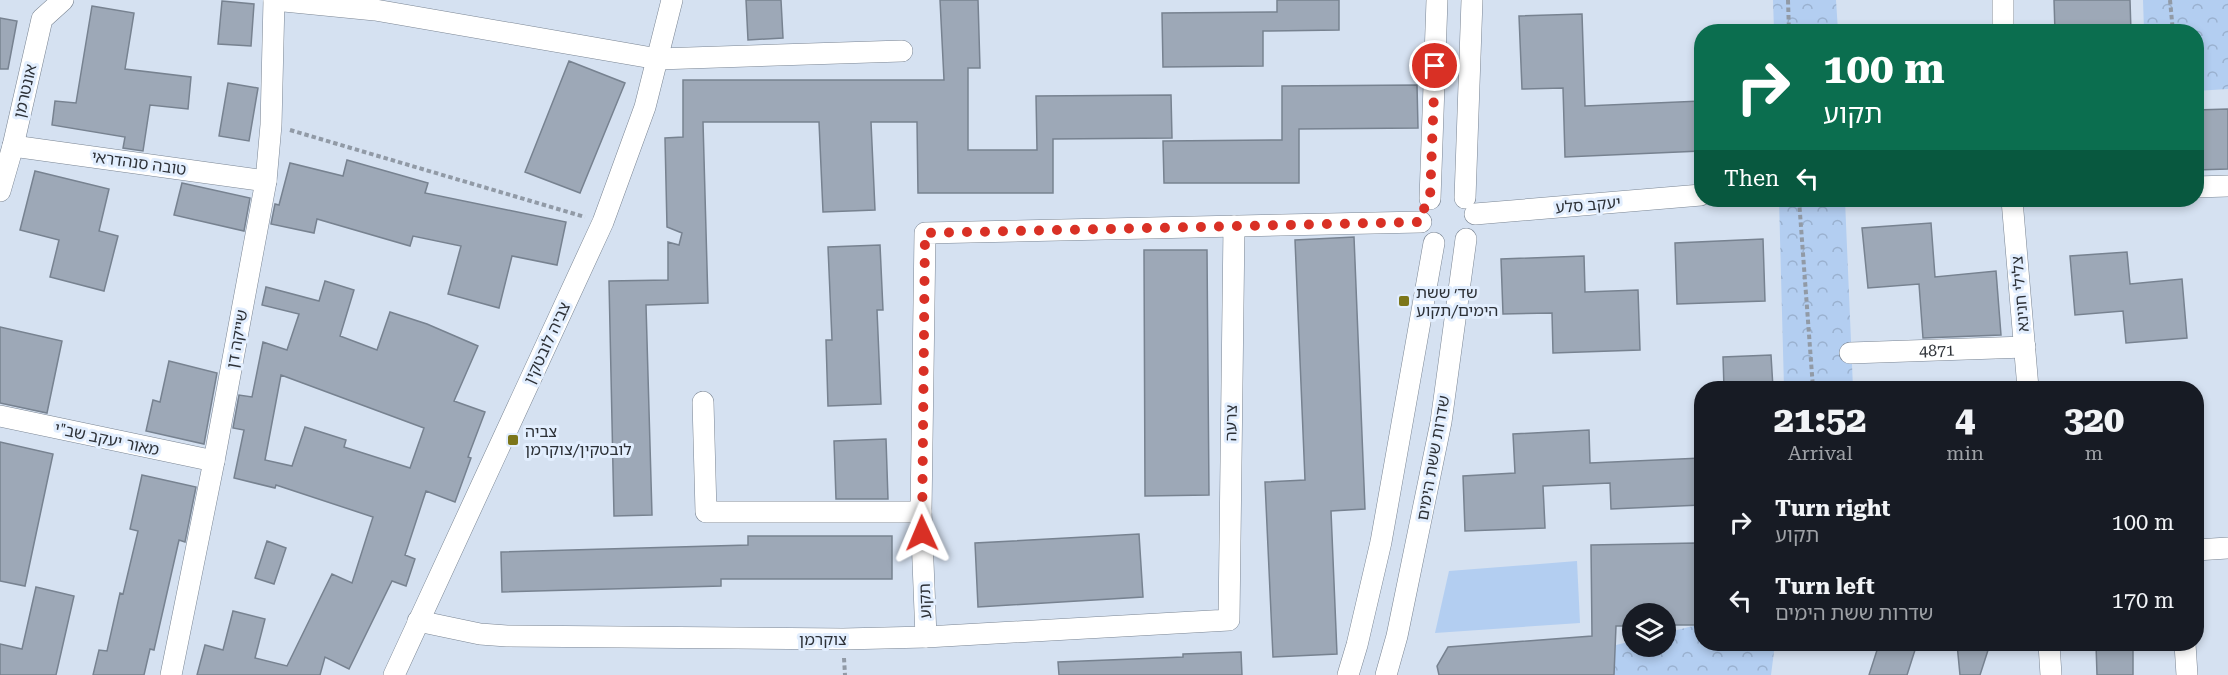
<!DOCTYPE html>
<html lang="en">
<head>
<meta charset="utf-8">
<style>
	:root { --surface:#171b24; --page:#20242c; --text:#f1f3f6; --muted:#9ea1a6 }
	body { margin:0; font-family:"Roboto Serif","Noto Sans Hebrew",serif; background:var(--page); color:var(--text); height:100vh; display:flex; flex-direction:column; font-size:22px; white-space:nowrap }
	* { box-sizing:border-box; margin:0 }
	p { font-size:20px; color:var(--muted) }
	.icon { flex:none; width:33px; height:33px; fill:none; stroke:currentColor; stroke-width:2; stroke-linecap:round; stroke-linejoin:round }
	.map { position:relative; flex:1; overflow:hidden }
	.side { position:absolute; left:1694px; top:381px; width:510px; height:270px; display:flex; flex-direction:column; background:var(--surface); border-radius:24px; box-shadow:0 3px 9px #0003 }
	.side>* { flex:none }
	.top-card { position:absolute; left:1694px; top:24px; width:510px; height:183px; border-radius:24px; box-shadow:0 3px 9px #0003; background:#0b6e4f; color:#fff; overflow:hidden }
	.fabs { position:absolute; left:1622px; top:603px; display:grid; gap:12px }
	.fabs a { display:grid; place-items:center; width:54px; height:54px; border-radius:50%; background:var(--surface); box-shadow:0 3px 9px #0003; font-size:30px }
	.pin { position:absolute; display:grid; place-items:center; width:51px; height:51px; color:#fff; margin:-26px; border:3px solid #fff; border-radius:50%; box-shadow:0 2px 6px #0007 }
	.me { position:absolute; width:66px; margin:-33px; rotate:359deg; stroke-linejoin:round; filter:drop-shadow(0 0 4px #0008) }
	.turn { display:flex; align-items:center; gap:21px; height:126px; padding:0 30px; font-size:27px }
	.turn .icon { width:78px; height:78px; stroke-width:2.5 }
	.turn b { display:block; font-size:42px; line-height:51px }
	.then { display:flex; align-items:center; height:57px; padding:0 30px; background:#0003; gap:12px; font-size:22px }
	.eta { display:flex; justify-content:space-evenly; align-items:center; height:102px; text-align:center }
	.eta b { font-size:36px; font-weight:800; line-height:42px }
	ul { padding:0; list-style:none }
	li { display:flex; align-items:center; gap:18px; height:78px; padding:0 30px }
	li div { flex:1 }
	li b { display:block; font-size:22px }
	li em { font-style:normal }
	.map>svg:first-child { display:block }
	.park { fill:url(#park-crowns) }
	.pitch { fill:#b3cef1 }
	.building { fill:#9da8b7; stroke:#778290; stroke-width:1.5; fill-rule:evenodd }
	.lines { fill:none; stroke-linecap:round; stroke-linejoin:round }
	.minor-casing { stroke:#7a8593; stroke-width:22 }
	.path { stroke:#919aa6; stroke-width:4; stroke-dasharray:4.5 3; stroke-linecap:butt }
	.minor { stroke:#fff; stroke-width:21 }
	.route { stroke:#d93025; stroke-width:10; stroke-dasharray:0 18 }
	.poi-dot { fill:#7c761a; stroke:#e2eefe; stroke-width:2 }
	.labels { text-anchor:middle; dominant-baseline:central; stroke-width:6; stroke-linejoin:round; paint-order:stroke }
	.street-label { font-size:16px; fill:#2d3137; stroke:#e2eefe }
	.poi-label { font-size:16px; fill:#2d3137; stroke:#e2eefe; text-anchor:start }
</style>
</head>
<body>
<div class="map">
<svg width="2228" height="675" viewBox="0 0 2228 675">
	<defs>
		<pattern id="park-crowns" width="20" height="18" patternUnits="userSpaceOnUse" patternTransform="scale(1.5)"><rect width="20" height="18" fill="#b3cef1"/><path d="M2 6a3 3 0 1 1 6 0M12 15a3 3 0 1 1 6 0" fill="none" stroke="#9ab1cf"/></pattern>
	</defs>
	<rect width="100%" height="100%" fill="#d5e1f1"/>
	<path class="park" d="M1773 0H1836L1838 31H1774Z
		M2143 0H2228V89L2196 91V32L2144 31Z
		M1779 200H1845L1853 388H1784Z
		M1701 609V644H1775L1771 675H1609L1616 645 1632 641V646H1665V633L1697 625Z"/>
	<path class="pitch" d="M1577 561 1580 623 1435 633 1449 571Z"/>
	<path class="building" d="M746 0H781L783 38 748 40Z
		M940 0H978L980 68H968V150H1037L1036 96 1171 95 1172 138 1053 139V193H918L917 122H871L875 210 823 212 819 122H703L708 303 646 305 652 515 614 516 609 281 668 280V242L679 245 682 233 667 227 665 138 683 137V80H944Z
		M1277 0H1339V30L1263 31V66L1163 67 1162 13 1277 12Z
		M2054 0H2130L2131 32H2055Z
		M222 1 254 4 251 46 218 44Z
		M92 6 134 13 125 69 191 77 188 109 150 105 143 151 123 148 125 137 52 125 55 101 76 103Z
		M1582 14 1585 106 1701 101V151L1565 157 1563 88 1522 89 1519 16Z
		M0 18 17 21 8 69H0Z
		M569 61 625 83 580 193 525 172Z
		M228 83 258 88 249 141 219 136Z
		M1417 85 1418 128 1299 129V183H1164L1163 141 1282 140V86Z
		M2228 109V169L2196 170V110Z
		M347 160 428 183 425 193 566 222 557 265 512 256 499 308 448 294 461 246 413 236 410 246 317 219 314 233 271 224 275 204 279 205 290 163 343 176Z
		M35 171 109 189 99 231 118 236 104 291 50 277 59 240 20 230Z
		M182 183 250 198 244 231 174 215Z
		M1931 223 1935 277 1996 271 2001 335 1923 338 1919 284 1868 288 1862 228Z
		M1354 237 1365 509 1331 511 1337 654 1273 657 1265 482 1305 480 1295 240Z
		M1763 239 1765 301 1677 304 1675 243Z
		M880 245 883 310H877L881 404 828 406 826 340H832L828 247Z
		M1144 250H1207L1209 495 1145 496Z
		M2127 252 2130 284 2182 279 2187 338 2126 343 2123 311 2075 315 2070 256Z
		M1584 256 1585 292 1638 290 1640 350 1553 353 1552 313 1503 314 1501 259Z
		M325 281 354 290 340 336 377 350 390 312 427 324 478 346 454 401 485 412 468 457 471 458 455 502 426 491 405 555 415 559 406 586 392 581 349 669 325 657 320 675H197L205 645 223 650 233 611 265 619 255 658 287 666 332 574 352 583 373 517 276 485 275 488 234 478 244 430 233 428 239 395 252 397 263 342 287 350 299 314 262 305 266 287 319 301ZM281 375 424 428 410 468 344 447 346 440 305 427 292 466 265 460Z
		M0 327 62 341 47 413 0 403Z
		M1771 355 1773 388H1724L1723 357Z
		M169 361 217 373 204 444 146 431 153 400 160 402Z
		M1589 430 1590 463 1701 458V505L1611 509 1610 483 1543 486 1545 528 1465 531 1463 476 1515 473 1513 434Z
		M886 439 888 499H836L834 441Z
		M0 442 53 454 25 586 0 581Z
		M142 475 196 487 185 542 179 540 154 650 150 649 144 675H93L99 650 107 651 120 593 123 594 138 531 130 529Z
		M1139 534 1143 597 978 607 975 543Z
		M748 536H892V579H721V586L502 592 501 552 748 545Z
		M267 541 286 548 274 584 255 578Z
		M1696 543 1697 625H1665V614H1632V626H1616L1614 675H1439L1437 666 1448 647 1592 636 1591 545Z
		M36 587 74 596 56 675H0V644L22 649Z
		M1879 644H1896L1915 650 1907 675H1869Z
		M1957 644H1990L1980 675H1960Z
		M2096 644H2133V675H2097Z
		M1241 652 1242 675H1059L1058 662 1183 657V654Z"/>
	<g class="lines">
		<g class="minor-casing">
			<g id="minor">
				<path d="M274 0 375 10 658 59 902 51"/>
				<path d="M2003 32V0"/>
				<path d="M13 146 266 181"/>
				<path d="M2196 187 2228 186"/>
				<path d="M0 191 13 146 42 19 63 0"/>
				<path d="M1465 198 1472 0"/>
				<path d="M1430 199 1437 0"/>
				<path d="M2012 200 2028 388"/>
				<path d="M1475 214 1701 195"/>
				<path id="s1" d="M1850 353 2025 347"/>
				<path d="M703 402 706 512H921"/>
				<path d="M0 416 214 461"/>
				<path d="M2196 550 2228 548"/>
				<path d="M418 621 480 634 507 636 843 639 926 637 1229 620 1234 226"/>
				<path d="M926 637 921 512 925 233 1421 222"/>
				<path d="M2049 644 2051 675"/>
				<path d="M2185 644 2187 675"/>
				<path d="M171 675 214 461 266 181 271 125 274 0"/>
				<path d="M394 675 603 222 645 107 672 0"/>
				<path d="M1348 675 1357 645 1381 542 1434 243"/>
				<path d="M1386 675 1397 636 1441 422 1466 239"/>
			</g>
		</g>
		<path class="path" d="M1788 0 1789 32
			M2170 0 2173 32
			M290 130 585 217
			M1799 200 1813 388
			M844 658 845 675"/>
		<use href="#minor" class="minor"/>
	</g>
	<g class="lines">
		<path class="route" d="M922 533 925 233 1421 222 1425 205 1430 199 1435 66"/>
	</g>
	<g class="poi-dot">
		<rect x="1398" y="295" width="12" height="12" rx="3"/>
		<rect x="507" y="434" width="12" height="12" rx="3"/>
	</g>
	<g class="labels">
		<g class="street-label">
			<text transform="translate(25 91) rotate(-77)">אונטרמן</text>
			<text transform="translate(139 163) rotate(8)">טובה סנהדראי</text>
			<text transform="translate(1588 205) rotate(-5)">יעקב סלע</text>
			<text transform="translate(2020 294) rotate(-95)">צלילי חנינא</text>
			<text transform="translate(237 339) rotate(-80)">שייקה דן</text>
			<text transform="translate(547 343) rotate(-65)">צביה לובטקין</text>
			<text stroke="none"><textPath href="#s1" startOffset="87">4871</textPath></text>
			<text transform="translate(1231 423) rotate(-89)">צרעה</text>
			<text transform="translate(107 439) rotate(12)">מאור יעקב שב"י</text>
			<text transform="translate(1433 458) rotate(-80)">שדרות ששת הימים</text>
			<text transform="translate(925 601) rotate(-92)">תקוע</text>
			<text x="823" y="639">צוקרמן</text>
		</g>
		<g class="poi-label">
			<text x="1416" y="292">שד׳ ששת<tspan x="1416" dy="18">הימים/תקוע</tspan></text>
			<text x="525" y="431">צביה<tspan x="525" dy="18">לובטקין/צוקרמן</tspan></text>
		</g>
	</g>
</svg>
<div class="fabs">
<a><svg class="icon" aria-label="layers" viewBox="0 0 24 24"><path d="M12 4l9 5-9 5-9-5zM3 14l9 5 9-5"/></svg></a>
</div>
<div class="pin" style="left:1435px;top:66px;background:#d93025"><svg class="icon" aria-label="arrive" viewBox="0 0 24 24"><path d="M6 21V4h12l-3 4 3 4H6"/></svg></div>
<svg class="me" style="left:922px;top:533px" viewBox="-20 -20 40 40"><path d="M0-17L14 15 0 8-14 15z" fill="#d93025" stroke="#fff" stroke-width="4"/></svg>
<div class="top-card">
<div class="turn"><svg class="icon" aria-label="right" viewBox="0 0 24 24"><path d="M7 20v-9h11M14 6l5 5-5 5"/></svg><div><b>100 m</b>תקוע</div></div>
<div class="then">Then<svg class="icon" aria-label="left" viewBox="0 0 24 24"><path d="M17 20v-9H6M10 6l-5 5 5 5"/></svg></div>
</div>
<section class="side">
<div class="eta">
<div><b>21:52</b><p>Arrival</p></div>
<div><b>4</b><p>min</p></div>
<div><b>320</b><p>m</p></div>
</div>
<ul>
<li><svg class="icon" aria-label="right" viewBox="0 0 24 24"><path d="M7 20v-9h11M14 6l5 5-5 5"/></svg><div><b>Turn right</b><p>תקוע</p></div><em>100 m</em></li>
<li><svg class="icon" aria-label="left" viewBox="0 0 24 24"><path d="M17 20v-9H6M10 6l-5 5 5 5"/></svg><div><b>Turn left</b><p>שדרות ששת הימים</p></div><em>170 m</em></li>
</ul>
</section>
</div>
</body>
</html>
